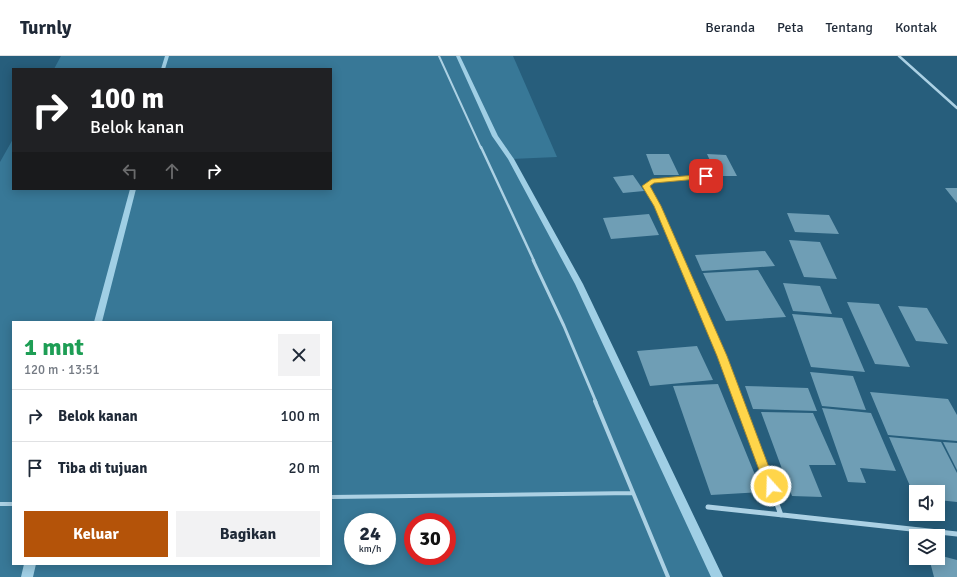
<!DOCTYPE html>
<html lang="id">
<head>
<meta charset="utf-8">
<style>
	:root { --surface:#fff; --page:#f2f2f3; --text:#1f2937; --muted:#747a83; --line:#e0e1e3; --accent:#b45309 }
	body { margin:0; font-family:Signika,sans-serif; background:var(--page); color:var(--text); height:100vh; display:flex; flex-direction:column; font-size:15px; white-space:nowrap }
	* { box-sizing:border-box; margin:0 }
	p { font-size:13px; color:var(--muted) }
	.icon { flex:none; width:22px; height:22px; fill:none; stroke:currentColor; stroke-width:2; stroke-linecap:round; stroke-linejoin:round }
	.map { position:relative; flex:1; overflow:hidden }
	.details { position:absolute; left:12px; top:265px; width:320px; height:244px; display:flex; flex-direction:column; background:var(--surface); border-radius:0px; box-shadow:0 2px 10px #0003 }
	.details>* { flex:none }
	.hud { position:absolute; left:12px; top:12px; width:320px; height:122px; border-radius:0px; box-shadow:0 2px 10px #0003; background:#202124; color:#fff; overflow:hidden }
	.controls { position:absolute; left:909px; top:429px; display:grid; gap:8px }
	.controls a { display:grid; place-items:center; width:36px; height:36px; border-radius:0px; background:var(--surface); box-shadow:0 2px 10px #0003; font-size:20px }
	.speed { position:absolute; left:344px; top:457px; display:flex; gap:8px; font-size:20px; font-weight:700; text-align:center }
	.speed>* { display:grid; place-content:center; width:52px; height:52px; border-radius:50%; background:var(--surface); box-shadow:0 2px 10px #0003; line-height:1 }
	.speed small { font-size:10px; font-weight:400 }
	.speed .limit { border:6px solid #d22; background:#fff; color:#111 }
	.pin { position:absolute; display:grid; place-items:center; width:34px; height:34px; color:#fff; margin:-17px; border-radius:8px; box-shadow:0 2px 6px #0006 }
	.me { position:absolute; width:44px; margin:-22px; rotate:340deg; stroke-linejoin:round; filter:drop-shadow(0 0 3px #0008) }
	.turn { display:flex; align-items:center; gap:14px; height:84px; padding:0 12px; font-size:18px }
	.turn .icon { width:52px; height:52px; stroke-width:2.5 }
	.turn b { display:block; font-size:28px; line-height:34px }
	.lanes { display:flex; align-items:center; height:38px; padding:0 12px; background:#0003; justify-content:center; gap:20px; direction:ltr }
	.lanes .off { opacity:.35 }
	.round { display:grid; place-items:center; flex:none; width:42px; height:42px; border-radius:0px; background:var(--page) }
	.overview { display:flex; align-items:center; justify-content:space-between; height:68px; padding:0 12px }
	h1 { font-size:24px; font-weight:800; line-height:30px; color:#1e9e55 }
	.primary-button { display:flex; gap:8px; margin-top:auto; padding:8px 12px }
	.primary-button a { flex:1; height:46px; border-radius:0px; background:var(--accent); color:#fff; font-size:16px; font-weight:800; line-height:46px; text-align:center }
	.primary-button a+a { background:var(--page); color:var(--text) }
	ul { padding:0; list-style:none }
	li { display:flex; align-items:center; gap:12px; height:52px; padding:0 12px; border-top:1px solid var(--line) }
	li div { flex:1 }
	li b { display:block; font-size:15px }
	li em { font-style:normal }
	header { display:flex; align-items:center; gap:24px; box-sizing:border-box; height:56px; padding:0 20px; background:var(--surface); border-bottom:1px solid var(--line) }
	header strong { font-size:19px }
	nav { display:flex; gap:22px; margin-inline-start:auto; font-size:14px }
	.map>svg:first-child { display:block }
	.green { fill:#387897; fill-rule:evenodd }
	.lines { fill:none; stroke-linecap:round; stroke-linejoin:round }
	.stream { fill:#a0cfe5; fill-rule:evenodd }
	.building { fill:#6f9eb5 }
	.lane-far3 { stroke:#acd1e4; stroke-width:2 }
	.lane-far2 { stroke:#acd1e4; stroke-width:2.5 }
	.lane-far1 { stroke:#acd1e4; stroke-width:3 }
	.lane { stroke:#acd1e4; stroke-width:4 }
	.street-far3 { stroke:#acd1e4; stroke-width:2.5 }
	.street-far2 { stroke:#acd1e4; stroke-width:3.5 }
	.street-far1 { stroke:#acd1e4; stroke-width:4 }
	.street { stroke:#acd1e4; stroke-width:5 }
	.route { fill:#ffd54a; stroke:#a68a30 }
</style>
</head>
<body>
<header>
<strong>Turnly</strong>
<nav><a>Beranda</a><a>Peta</a><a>Tentang</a><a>Kontak</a></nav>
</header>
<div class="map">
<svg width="957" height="521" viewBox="0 0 957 521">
	<rect width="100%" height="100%" fill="#275e7c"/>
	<path class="green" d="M61 0H513L557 101 511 103 579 228 717 521H0V106L13 83V133H331V13H54ZM13 266H331V508H13ZM353 466H387V500H353ZM413 466H447V500H413Z"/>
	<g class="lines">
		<path class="stream" d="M165 0H169L165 13H161Z
			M456 0H460L498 80 514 103 583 228 723 521H711L575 228 508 103 492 80Z
			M130 133H136L102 266H94Z
			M24 508H36L33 521H21Z"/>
	</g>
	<path class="building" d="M646 98H669L679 119H654Z
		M707 98 726 99 737 120H717Z
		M633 119 644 135 623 137 613 121Z
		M945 132H957V147Z
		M787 157 829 159 839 178 795 176Z
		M649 158 659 179 611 183 603 162Z
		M789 184 820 186 837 223 804 221Z
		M765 195 775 210 702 215 695 199Z
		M758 214 786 261 726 265 703 217Z
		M783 227 820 230 832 258 793 255Z
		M847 246 879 248 910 311 875 308Z
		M898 250 927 252 948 288 916 285Z
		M792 258 842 262 865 316 811 311Z
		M697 290 713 324 650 330 637 295Z
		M810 316 853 320 866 354 822 350Z
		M718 328 762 436 711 439 673 330Z
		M745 330 808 332 817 355 753 353Z
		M870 336 948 343 957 359V385L888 379Z
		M822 352 871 357 896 415 860 412 866 427 848 426Z
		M761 356 813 357 836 409H809L822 441 792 440Z
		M889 381 941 386 957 417V446L938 444V436H916V444Z
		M943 386 957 387V414Z
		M938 499 957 504V521H934L929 502H938Z"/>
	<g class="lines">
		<path class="lane-far3" d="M439 0 481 92"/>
		<path class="lane-far2" d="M481 91 534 205"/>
		<path class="lane-far1" d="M533 204 564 270 596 346"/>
		<path class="lane" d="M595 345 668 521
			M331 441 633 437
			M0 448H13"/>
		<path class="street-far3" d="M899 0 957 52"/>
		<path class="street-far2" d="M682 205 658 150 646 130 652 125 706 120"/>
		<path class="street-far1" d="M681 204 722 300 739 346"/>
		<path class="street" d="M739 345 781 459
			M708 451 957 478"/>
	</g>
	<path class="route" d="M706 118 710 120 709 122 654 127 650 130 661 150 727 300 776 430 775 434 771 436 767 434 765 430 717 300 654 150 642 130 652 123Z"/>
</svg>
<div class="controls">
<a><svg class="icon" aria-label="sound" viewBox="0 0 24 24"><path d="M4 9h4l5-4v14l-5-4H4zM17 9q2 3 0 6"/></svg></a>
<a><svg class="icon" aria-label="layers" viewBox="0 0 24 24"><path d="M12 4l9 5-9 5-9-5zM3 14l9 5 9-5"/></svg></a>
</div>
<div class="speed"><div>24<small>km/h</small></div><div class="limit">30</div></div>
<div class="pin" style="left:706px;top:120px;background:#d93025"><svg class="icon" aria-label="arrive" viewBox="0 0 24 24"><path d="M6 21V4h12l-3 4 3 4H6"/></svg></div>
<svg class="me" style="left:771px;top:430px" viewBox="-20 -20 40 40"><circle r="17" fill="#ffd54a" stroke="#fff" stroke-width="3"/><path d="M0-11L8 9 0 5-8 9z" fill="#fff"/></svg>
<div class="hud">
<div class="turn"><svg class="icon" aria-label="right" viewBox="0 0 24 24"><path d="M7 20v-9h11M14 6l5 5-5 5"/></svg><div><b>100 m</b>Belok kanan</div></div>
<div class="lanes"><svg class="icon off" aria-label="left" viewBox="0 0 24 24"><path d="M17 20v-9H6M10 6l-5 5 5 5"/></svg><svg class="icon off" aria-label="ahead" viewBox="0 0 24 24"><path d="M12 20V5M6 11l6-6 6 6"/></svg><svg class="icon" aria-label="right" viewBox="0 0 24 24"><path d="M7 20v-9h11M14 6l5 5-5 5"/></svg></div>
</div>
<section class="details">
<div class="overview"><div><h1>1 mnt</h1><p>120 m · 13:51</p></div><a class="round"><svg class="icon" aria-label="close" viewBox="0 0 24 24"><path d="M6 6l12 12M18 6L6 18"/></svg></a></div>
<ul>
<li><svg class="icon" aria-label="right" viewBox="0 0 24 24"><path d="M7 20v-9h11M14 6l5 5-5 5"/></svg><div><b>Belok kanan</b></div><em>100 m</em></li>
<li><svg class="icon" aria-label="arrive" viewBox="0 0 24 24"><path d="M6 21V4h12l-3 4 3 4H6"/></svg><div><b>Tiba di tujuan</b></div><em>20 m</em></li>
</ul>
<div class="primary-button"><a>Keluar</a><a>Bagikan</a></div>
</section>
</div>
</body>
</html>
